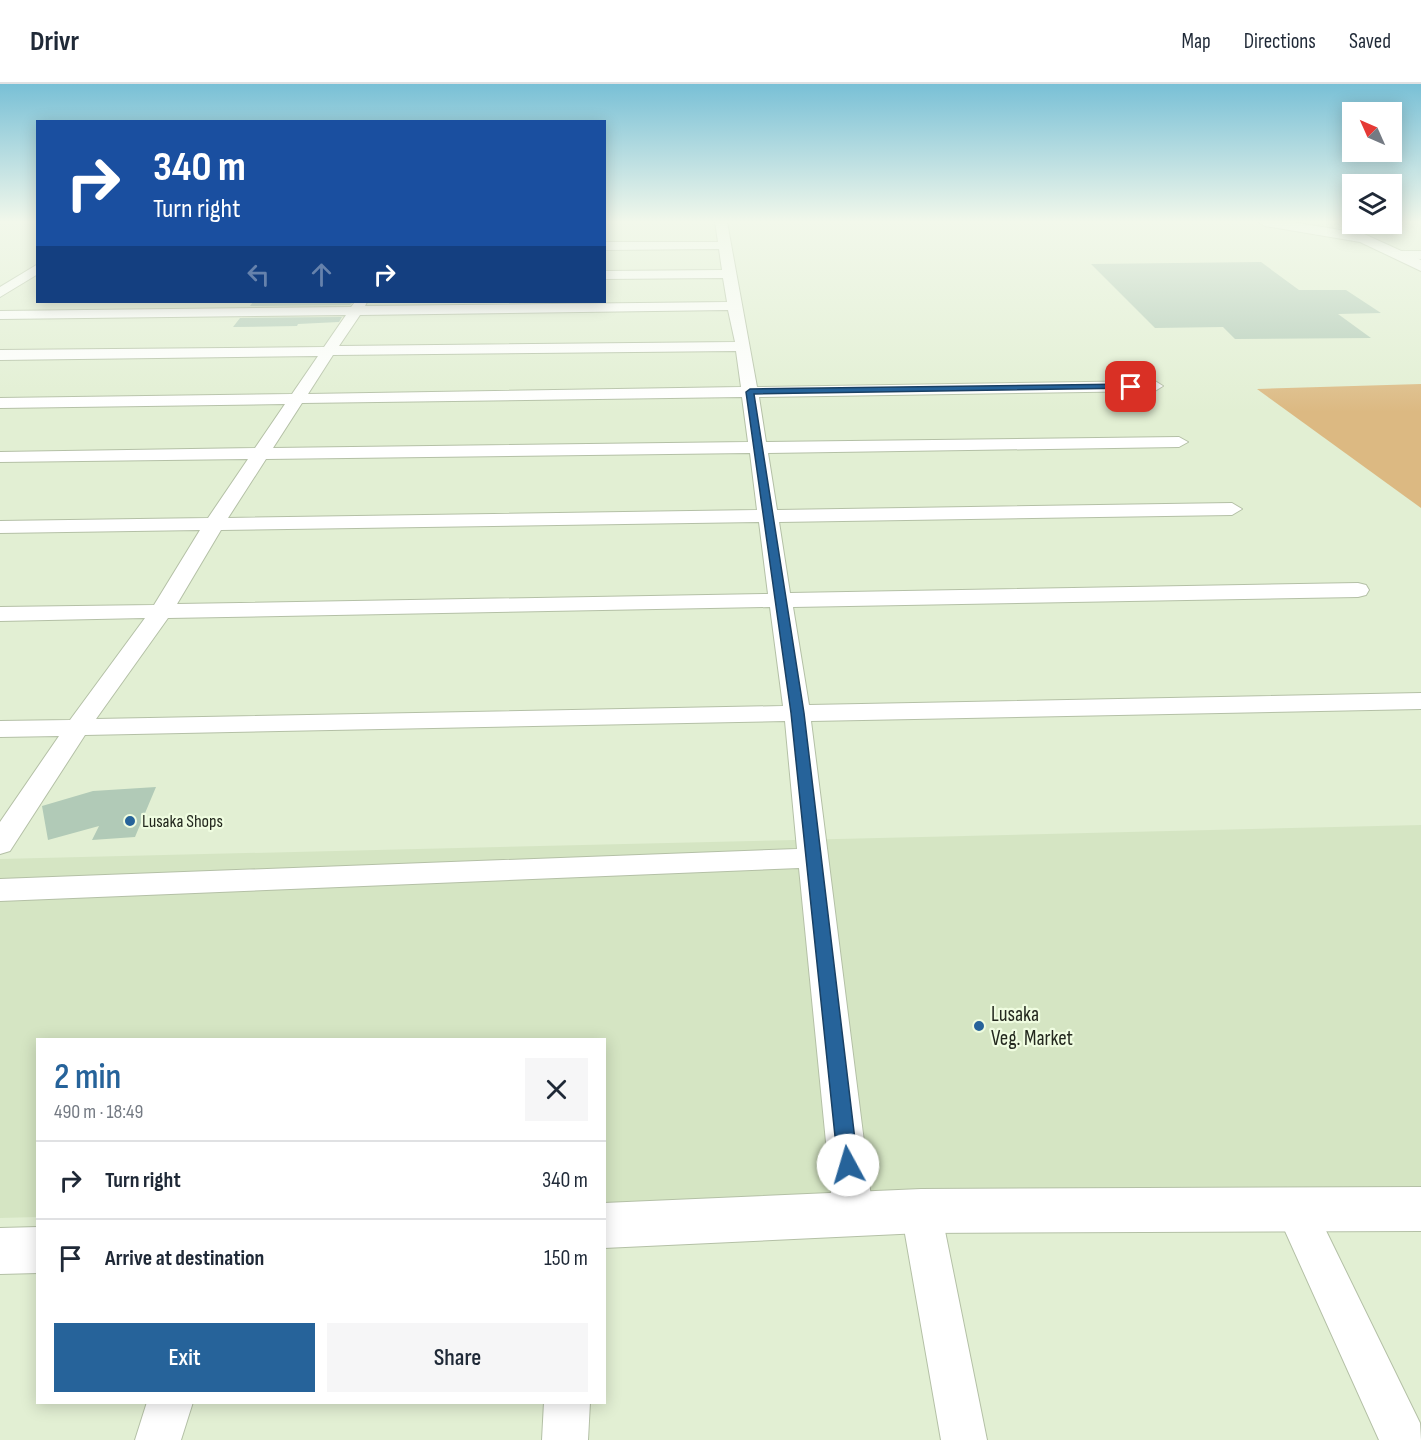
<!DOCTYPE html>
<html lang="en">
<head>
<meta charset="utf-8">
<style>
	:root { --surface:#fff; --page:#f6f6f7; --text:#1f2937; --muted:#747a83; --line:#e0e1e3; --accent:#26639a }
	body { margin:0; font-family:"Sofia Sans Condensed",sans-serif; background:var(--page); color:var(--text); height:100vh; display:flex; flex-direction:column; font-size:22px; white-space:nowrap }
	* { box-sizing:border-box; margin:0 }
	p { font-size:20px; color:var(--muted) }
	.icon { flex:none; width:33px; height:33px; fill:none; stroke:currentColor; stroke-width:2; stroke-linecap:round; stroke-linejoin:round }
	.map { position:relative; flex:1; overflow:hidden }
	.drawer { position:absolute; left:36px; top:954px; width:570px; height:366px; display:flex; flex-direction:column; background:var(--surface); border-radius:0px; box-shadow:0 3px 15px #0003 }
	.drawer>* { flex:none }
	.guide { position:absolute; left:36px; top:36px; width:570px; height:183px; border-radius:0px; box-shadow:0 3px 15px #0003; background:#1a4fa0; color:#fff; overflow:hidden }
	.needle { width:39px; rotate:315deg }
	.tools { position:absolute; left:1342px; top:18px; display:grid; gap:12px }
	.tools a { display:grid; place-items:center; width:60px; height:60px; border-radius:0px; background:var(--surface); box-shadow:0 3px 15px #0003; font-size:30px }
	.pin { position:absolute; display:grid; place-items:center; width:51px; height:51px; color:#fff; margin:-26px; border-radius:12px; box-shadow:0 3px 9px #0006 }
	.me { position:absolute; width:66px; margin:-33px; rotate:354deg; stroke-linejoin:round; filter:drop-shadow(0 0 4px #0008) }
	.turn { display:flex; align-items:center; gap:21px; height:126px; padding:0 18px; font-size:27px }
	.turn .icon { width:78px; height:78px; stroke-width:2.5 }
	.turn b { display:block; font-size:42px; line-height:51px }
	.lanes { display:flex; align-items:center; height:57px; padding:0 18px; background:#0003; justify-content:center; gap:30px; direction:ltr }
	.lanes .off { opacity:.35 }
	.round { display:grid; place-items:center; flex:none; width:63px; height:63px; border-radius:0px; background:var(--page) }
	.summary { display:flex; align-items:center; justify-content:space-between; height:102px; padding:0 18px }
	h1 { font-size:36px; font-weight:600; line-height:45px; color:var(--accent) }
	.cta { display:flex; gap:12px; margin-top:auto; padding:12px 18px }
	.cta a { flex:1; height:69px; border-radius:0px; background:var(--accent); color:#fff; font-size:24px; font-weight:600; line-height:69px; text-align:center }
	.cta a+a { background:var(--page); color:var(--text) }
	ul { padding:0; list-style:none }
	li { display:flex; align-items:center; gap:18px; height:78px; padding:0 18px; border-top:2px solid var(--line) }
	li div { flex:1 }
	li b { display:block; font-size:22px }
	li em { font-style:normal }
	header { display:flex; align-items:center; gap:36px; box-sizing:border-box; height:84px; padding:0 30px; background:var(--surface); border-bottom:2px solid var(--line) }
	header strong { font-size:28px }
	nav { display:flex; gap:33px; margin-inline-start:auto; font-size:21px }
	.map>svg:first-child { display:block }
	.built { fill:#d5e5c3 }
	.green { fill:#dcb982 }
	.building { fill:#b1cab7 }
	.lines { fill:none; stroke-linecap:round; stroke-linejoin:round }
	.street-casing { stroke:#b4c0a6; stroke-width:2 }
	.secondary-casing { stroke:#b4c0a6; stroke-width:2 }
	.street { fill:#fff; fill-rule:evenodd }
	.secondary { fill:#fff; fill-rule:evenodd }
	.route { fill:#26639a; stroke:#194064; stroke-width:1.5 }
	.poi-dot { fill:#26639a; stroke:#effce0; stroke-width:2 }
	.labels { text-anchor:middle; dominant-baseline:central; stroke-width:4.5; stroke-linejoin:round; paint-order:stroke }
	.poi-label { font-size:18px; fill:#23281e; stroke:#effce0; text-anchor:start }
	.near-poi-label { font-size:21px; fill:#23281e; stroke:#effce0; text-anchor:start }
</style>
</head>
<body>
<header>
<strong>Drivr</strong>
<nav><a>Map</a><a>Directions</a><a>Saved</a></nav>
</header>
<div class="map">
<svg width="1421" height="1356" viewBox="0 0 1421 1356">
	<rect width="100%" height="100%" fill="#e2efd3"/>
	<path class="built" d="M1421 741V1102L605 1120 604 956H38L37 1133 0 1134V775Z"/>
	<path class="green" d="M1421 300V424L1257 305Z"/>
	<path class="building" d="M1261 178 1299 206H1346L1381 229 1338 230 1371 254 1235 255 1223 243 1155 244 1091 180Z
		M253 218H353L350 221 250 222Z
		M342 233 339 238 298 240 297 242 233 243 240 234Z
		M156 703 135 753 92 756 99 742 48 756 42 722 93 707Z"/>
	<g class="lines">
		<g class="street-casing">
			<path id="street" d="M715 138H727L757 303 1155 297 1163 302 1155 307 759 313 766 358 1179 353 1188 358 1179 363 768 369 777 426 1232 419 1242 425 1232 431 779 438 790 509 1358 499 1366 501 1369 506 1366 511 1358 513 793 523 809 621 1421 609V625L811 637 873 1129 867 1142 853 1147 839 1142 833 1129 799 784 0 817V795L797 765 785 637 85 651 10 767 0 770V738L59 652 0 653V637L70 636 145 534 0 537V523L154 521 200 446 0 449V437L208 434 248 375 0 378V368L255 364 285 320 0 324V314L292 310 318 272 0 276V266L324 263 346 231 0 235V227L351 223 355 218H367L365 222 727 218 723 194 604 195V187L722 186 719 165 604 166V158H718ZM728 226 735 258 339 262 360 231ZM736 267 741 303 308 310 333 271ZM742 313 748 358 273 364 302 319ZM750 369 757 426 228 434 266 375ZM759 438 768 510 177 520 221 446ZM770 523 783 622 96 635 168 534Z
				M1402 167H1421V175L1398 174V168Z
				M38 180V190L0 213V203Z
				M921 1109 935 1114 941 1127 987 1356H941L901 1127 907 1114Z
				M1296 1109 1310 1114 1420 1339 1421 1356H1379L1276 1127 1282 1114Z
				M147 1318H193L181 1356H135Z
				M544 1318H590L588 1356H542Z"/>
		</g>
		<g class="secondary-casing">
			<path id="secondary" d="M1258 138H1292L1364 150 1421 176V187L1360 158 1265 142Z
				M1421 1103V1147L921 1149 604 1164V1119L921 1105Z
				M38 1143V1189L0 1190V1144Z"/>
		</g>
		<use href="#street" class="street"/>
		<use href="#secondary" class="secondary"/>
	</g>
	<linearGradient id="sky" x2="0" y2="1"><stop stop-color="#79c0d6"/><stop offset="0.42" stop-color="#f2f8eb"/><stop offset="1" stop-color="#f2f8eb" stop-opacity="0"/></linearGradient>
	<rect width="1421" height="328" fill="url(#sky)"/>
	<path class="route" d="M1131 300 1134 304 754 310 804 629 858 1081 855 1087 848 1090 841 1087 838 1081 791 629 746 308 750 305Z"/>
	<g class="poi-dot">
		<circle cx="130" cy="737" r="6"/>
		<circle cx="979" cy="942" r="6"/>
	</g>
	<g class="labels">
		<g class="poi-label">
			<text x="142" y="737">Lusaka Shops</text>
		</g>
		<g class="near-poi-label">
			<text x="991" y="930">Lusaka<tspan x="991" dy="24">Veg. Market</tspan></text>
		</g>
	</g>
</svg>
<div class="tools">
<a><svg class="needle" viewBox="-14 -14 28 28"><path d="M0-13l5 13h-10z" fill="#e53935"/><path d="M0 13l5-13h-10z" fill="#747a83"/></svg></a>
<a><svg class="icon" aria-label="layers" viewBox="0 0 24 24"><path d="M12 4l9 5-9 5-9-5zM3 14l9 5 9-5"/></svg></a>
</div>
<div class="pin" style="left:1131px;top:303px;background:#d93025"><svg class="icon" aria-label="arrive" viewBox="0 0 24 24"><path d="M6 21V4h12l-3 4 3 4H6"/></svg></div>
<svg class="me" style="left:848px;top:1081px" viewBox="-20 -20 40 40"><circle r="19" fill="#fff"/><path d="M0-13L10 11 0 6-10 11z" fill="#26639a"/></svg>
<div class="guide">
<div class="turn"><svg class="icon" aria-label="right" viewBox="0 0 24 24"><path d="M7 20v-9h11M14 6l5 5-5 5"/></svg><div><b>340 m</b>Turn right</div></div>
<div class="lanes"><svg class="icon off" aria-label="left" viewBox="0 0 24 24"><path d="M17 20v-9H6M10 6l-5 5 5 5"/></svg><svg class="icon off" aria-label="ahead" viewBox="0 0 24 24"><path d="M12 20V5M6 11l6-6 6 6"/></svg><svg class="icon" aria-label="right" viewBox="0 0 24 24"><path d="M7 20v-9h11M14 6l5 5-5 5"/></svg></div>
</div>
<section class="drawer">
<div class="summary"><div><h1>2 min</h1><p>490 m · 18:49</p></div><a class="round"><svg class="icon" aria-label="close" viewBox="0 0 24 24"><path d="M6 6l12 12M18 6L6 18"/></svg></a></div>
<ul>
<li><svg class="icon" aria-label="right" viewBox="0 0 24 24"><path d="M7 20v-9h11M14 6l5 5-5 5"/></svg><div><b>Turn right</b></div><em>340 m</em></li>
<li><svg class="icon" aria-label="arrive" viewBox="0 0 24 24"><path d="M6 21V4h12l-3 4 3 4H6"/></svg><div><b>Arrive at destination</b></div><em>150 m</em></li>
</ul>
<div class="cta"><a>Exit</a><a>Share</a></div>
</section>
</div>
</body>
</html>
